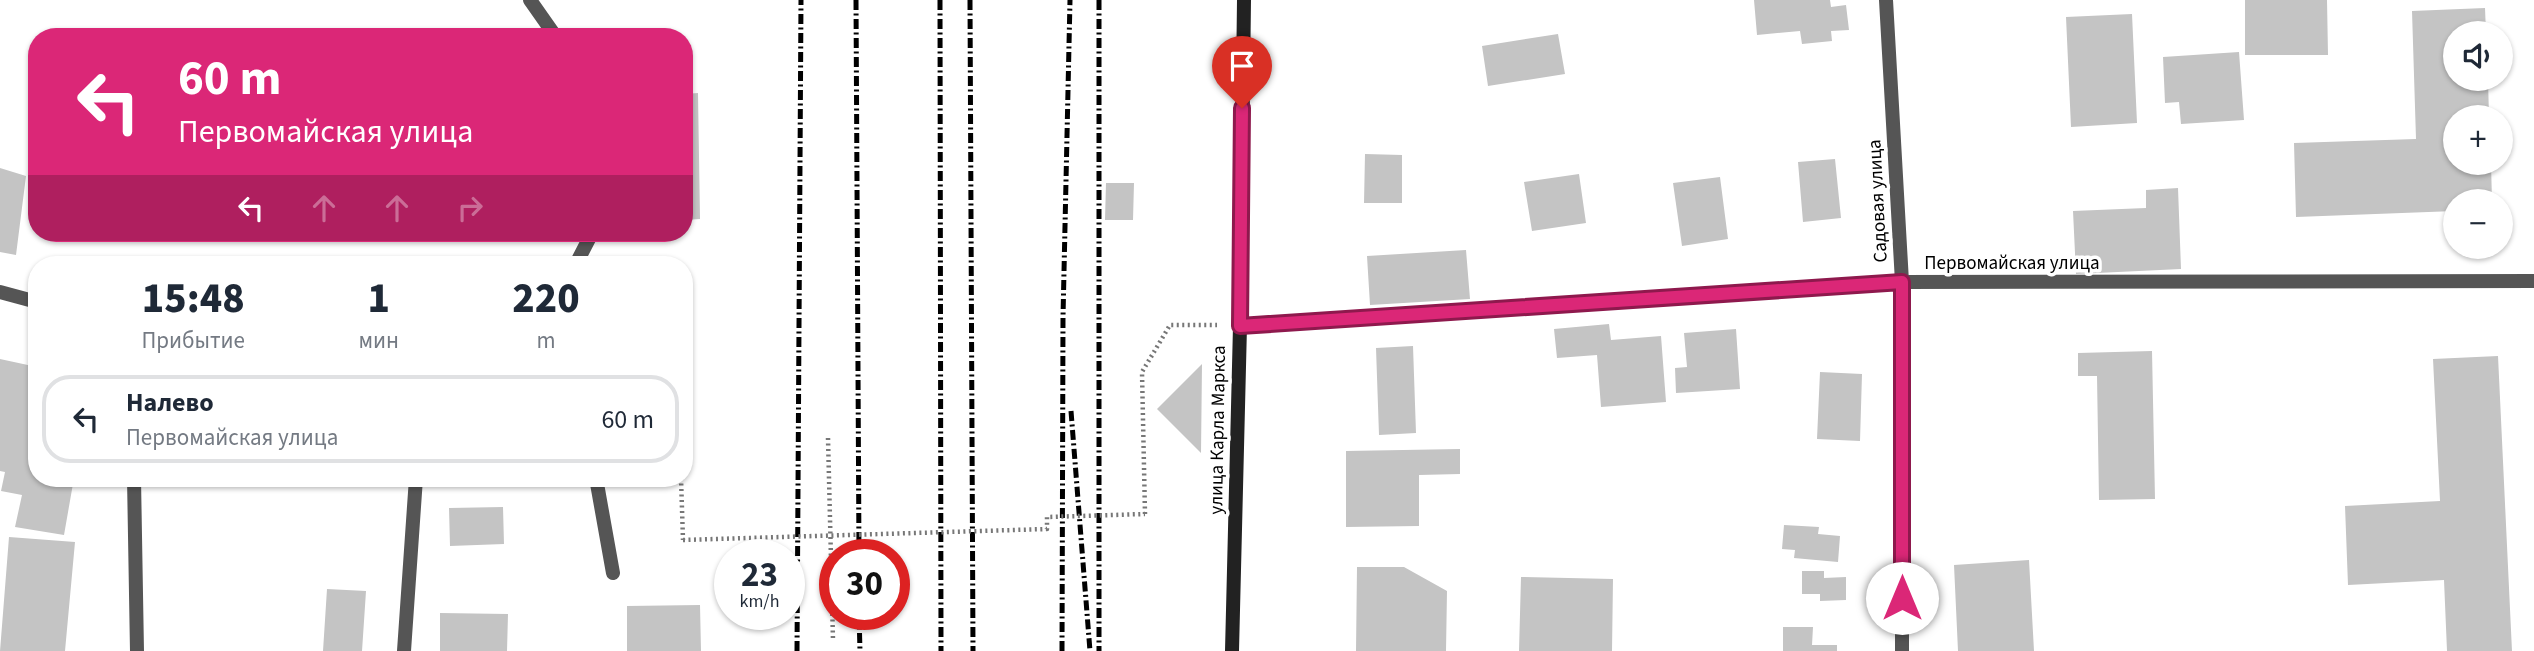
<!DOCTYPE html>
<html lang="ru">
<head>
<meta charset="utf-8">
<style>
	:root { --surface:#fff; --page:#f6f6f7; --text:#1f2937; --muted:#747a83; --line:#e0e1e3 }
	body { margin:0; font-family:"Source Sans 3",sans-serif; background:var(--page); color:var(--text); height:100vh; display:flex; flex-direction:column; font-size:26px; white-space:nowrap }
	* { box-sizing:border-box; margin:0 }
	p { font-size:23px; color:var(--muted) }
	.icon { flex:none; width:38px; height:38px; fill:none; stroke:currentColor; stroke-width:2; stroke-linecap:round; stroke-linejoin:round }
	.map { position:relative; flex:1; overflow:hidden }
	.side { position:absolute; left:28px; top:256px; width:665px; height:231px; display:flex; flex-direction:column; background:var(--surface); border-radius:28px; box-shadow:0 2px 5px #0004 }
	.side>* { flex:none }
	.top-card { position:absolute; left:28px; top:28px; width:665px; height:214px; border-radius:28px; box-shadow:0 2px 5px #0004; background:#db2777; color:#fff; overflow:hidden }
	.fabs { position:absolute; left:2443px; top:21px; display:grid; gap:14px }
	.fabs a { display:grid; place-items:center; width:70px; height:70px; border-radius:50%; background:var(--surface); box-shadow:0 2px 5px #0004; font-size:35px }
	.speed { position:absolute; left:714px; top:539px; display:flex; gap:14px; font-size:35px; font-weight:700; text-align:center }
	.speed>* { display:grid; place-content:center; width:91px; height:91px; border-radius:50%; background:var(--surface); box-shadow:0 2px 5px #0004; line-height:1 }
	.speed small { font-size:18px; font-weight:400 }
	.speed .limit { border:10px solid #d22; background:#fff; color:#111 }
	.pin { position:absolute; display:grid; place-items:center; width:60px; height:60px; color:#fff; margin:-72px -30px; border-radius:50% 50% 50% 0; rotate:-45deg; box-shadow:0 0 7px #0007 }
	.pin .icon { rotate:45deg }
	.me { position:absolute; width:77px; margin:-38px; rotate:0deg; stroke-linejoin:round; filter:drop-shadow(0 0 5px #0008) }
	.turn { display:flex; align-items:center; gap:24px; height:147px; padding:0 35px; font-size:32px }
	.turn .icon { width:91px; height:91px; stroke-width:2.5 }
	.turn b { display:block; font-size:49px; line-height:60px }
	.lanes { display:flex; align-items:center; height:66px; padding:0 35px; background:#0003; justify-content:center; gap:35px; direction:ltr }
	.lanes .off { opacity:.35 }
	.eta { display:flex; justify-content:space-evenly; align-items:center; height:119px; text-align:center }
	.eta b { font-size:42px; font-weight:800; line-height:49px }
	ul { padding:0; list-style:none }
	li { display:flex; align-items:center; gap:21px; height:88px; margin:0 14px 10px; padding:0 21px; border:4px solid var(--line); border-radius:28px }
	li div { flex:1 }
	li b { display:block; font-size:26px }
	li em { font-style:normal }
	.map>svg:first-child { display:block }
	.building { fill:#c4c4c4 }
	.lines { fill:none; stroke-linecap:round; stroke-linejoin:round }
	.path { stroke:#777; stroke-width:4.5; stroke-dasharray:2 3.5; stroke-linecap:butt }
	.lane { stroke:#555; stroke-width:14 }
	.street { stroke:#555; stroke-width:14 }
	.secondary { stroke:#222; stroke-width:14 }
	.rail { stroke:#000; stroke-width:5; stroke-dasharray:10 3.5 2 3.5; stroke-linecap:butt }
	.path-bridge { stroke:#777; stroke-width:4.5; stroke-dasharray:2 3.5; stroke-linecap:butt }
	.route-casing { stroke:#8e194d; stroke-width:18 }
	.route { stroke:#db2777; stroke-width:12 }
	.labels { text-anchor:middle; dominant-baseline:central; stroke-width:7; stroke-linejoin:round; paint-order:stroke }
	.street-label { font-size:19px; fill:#000; stroke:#fff }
</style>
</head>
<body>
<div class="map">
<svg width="2534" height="651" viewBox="0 0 2534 651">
	<rect width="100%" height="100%" fill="#fff"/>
	<path class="building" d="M1754 0H1830L1831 7 1846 5 1849 30 1831 31 1832 41 1802 44 1800 31 1757 35Z
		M2245 0H2327L2328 55H2245Z
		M2485 8 2486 33H2455V79H2488L2489 117H2455V163H2491L2492 201H2455V211L2296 217 2294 143 2416 139 2412 11Z
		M2132 14 2137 123 2071 127 2066 17Z
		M1558 34 1565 74 1488 86 1482 46Z
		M2239 52 2244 120 2181 124 2179 102 2165 103 2163 57Z
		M698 93 700 219 684 220V94Z
		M1365 154 1402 155V203H1364Z
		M1835 159 1841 218 1803 222 1798 162Z
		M0 168 26 176 16 255 0 252Z
		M1579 174 1586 223 1532 231 1524 182Z
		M1720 177 1728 239 1682 246 1673 183Z
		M1106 183H1134L1133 220H1105Z
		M2178 188 2181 269 2076 274 2073 211 2146 208V190Z
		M1466 250 1470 299 1370 305 1367 256Z
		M1609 324 1611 340 1661 336 1666 402 1601 407 1597 355 1557 358 1554 329Z
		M1736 329 1740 389 1676 393 1675 368 1687 367 1684 333Z
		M1413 346 1416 433 1379 435 1376 348Z
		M2152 351 2155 499 2099 500 2097 376H2078V353Z
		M2498 356 2512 651H2447L2444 580 2348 585 2345 506 2440 501 2433 359Z
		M0 359 37 367V478H74L64 535 15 527 22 495 1 491 5 472 0 471Z
		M1202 364 1201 453 1157 409Z
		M1820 372 1862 374 1860 441 1817 439Z
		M1460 449V474L1419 475V526L1346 527V451Z
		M503 507 504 544 450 546 449 508Z
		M1784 525 1819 527 1818 534 1840 536 1838 562 1794 558 1795 550 1782 549Z
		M9 537 75 542 65 651H0Z
		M2029 560 2034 651H1958L1954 565Z
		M1357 567H1404L1447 591 1446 651H1356Z
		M1802 571H1824V578L1846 577V600L1820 601V594H1802Z
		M1521 577 1613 579 1612 651H1519Z
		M327 589 366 591 362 651H323Z
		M700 605 701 651H627V606Z
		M440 613 508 614 507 651H440Z
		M1783 627H1813L1812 645H1837V651H1783Z"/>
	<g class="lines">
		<path class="path" d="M828 438 833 640
			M681 478 683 540
			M1145 514 1142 372 1170 325H1217"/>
		<path class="lane" d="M596 478 613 573
			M404 651 416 478"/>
		<path class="street" d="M530 0 556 37
			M1886 0 1902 282V651
			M576 264 592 233
			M0 292 37 302
			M1240 326 1902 282 2534 281
			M134 478 137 651"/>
		<path class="secondary" d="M1232 651 1240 326 1244 0"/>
		<path class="rail" d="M856 0 859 555
			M940 0 941 651
			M970 0 973 651
			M1099 0V651
			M1071 411 1090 651
			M859 614 860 651
			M797 651 801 0
			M1062 651 1063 317 1070 0"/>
		<path class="path-bridge" d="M683 540 1047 529V517L1145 514"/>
	</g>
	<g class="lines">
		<g class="route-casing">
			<path id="route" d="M1242 108 1240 326 1902 282V598"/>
		</g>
		<use href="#route" class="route"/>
	</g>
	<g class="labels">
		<g class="street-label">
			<text transform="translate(1878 201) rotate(-93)">Садовая улица</text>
			<text x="2012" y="263">Первомайская улица</text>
			<text transform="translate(1218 430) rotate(-89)">улица Карла Маркса</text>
		</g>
	</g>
</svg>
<div class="fabs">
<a><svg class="icon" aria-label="sound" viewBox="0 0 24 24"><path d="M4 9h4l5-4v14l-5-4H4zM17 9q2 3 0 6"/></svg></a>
<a>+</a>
<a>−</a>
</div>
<div class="speed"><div>23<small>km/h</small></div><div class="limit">30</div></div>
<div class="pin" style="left:1242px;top:108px;background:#d93025"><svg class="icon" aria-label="arrive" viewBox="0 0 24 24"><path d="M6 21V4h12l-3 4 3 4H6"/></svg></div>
<svg class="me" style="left:1902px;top:598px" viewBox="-20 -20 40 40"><circle r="19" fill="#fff"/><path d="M0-13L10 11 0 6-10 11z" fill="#db2777"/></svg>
<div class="top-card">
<div class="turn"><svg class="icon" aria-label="left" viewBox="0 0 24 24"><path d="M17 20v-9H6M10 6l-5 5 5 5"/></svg><div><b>60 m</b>Первомайская улица</div></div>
<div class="lanes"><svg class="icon" aria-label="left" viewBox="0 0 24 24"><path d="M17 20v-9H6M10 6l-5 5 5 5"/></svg><svg class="icon off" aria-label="ahead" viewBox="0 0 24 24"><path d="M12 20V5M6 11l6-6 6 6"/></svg><svg class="icon off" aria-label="ahead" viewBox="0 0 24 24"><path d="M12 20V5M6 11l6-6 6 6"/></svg><svg class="icon off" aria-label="right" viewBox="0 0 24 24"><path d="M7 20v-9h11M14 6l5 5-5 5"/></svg></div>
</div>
<section class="side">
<div class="eta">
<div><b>15:48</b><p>Прибытие</p></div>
<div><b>1</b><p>мин</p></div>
<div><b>220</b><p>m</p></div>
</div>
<ul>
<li><svg class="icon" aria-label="left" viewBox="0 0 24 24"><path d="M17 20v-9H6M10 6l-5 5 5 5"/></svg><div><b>Налево</b><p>Первомайская улица</p></div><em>60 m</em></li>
</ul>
</section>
</div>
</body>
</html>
